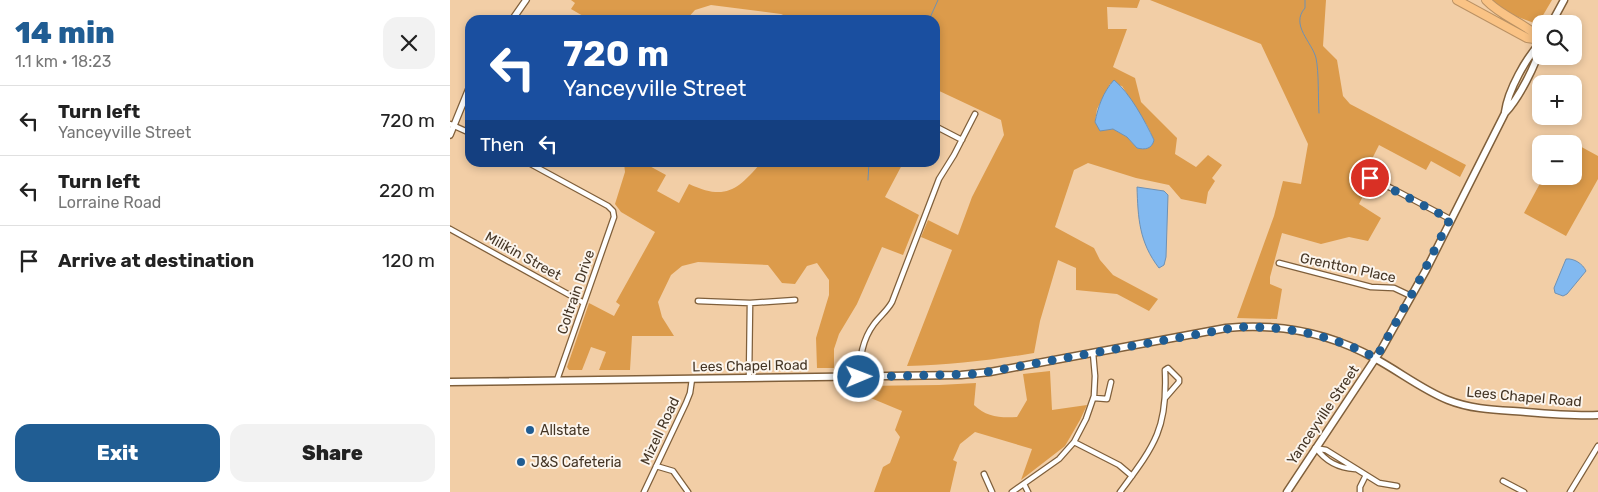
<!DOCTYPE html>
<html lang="en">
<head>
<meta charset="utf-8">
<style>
	:root { --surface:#fff; --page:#f2f2f2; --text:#222; --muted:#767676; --line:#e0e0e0; --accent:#205d93 }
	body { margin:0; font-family:Rubik,sans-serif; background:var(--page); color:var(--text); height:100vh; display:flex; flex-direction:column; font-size:19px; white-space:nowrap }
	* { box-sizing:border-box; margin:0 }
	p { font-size:16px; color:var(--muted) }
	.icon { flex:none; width:28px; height:28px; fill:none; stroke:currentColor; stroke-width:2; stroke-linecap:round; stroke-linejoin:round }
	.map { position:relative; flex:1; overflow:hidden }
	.panel { display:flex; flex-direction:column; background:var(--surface); width:450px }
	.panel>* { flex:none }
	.top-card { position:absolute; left:15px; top:15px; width:475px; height:152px; border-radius:15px; box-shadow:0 2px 8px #0003; background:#1a4fa0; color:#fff; overflow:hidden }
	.tools { position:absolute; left:1082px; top:15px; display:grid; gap:10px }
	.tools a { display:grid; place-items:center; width:50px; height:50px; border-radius:10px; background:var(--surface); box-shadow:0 2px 8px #0003; font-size:25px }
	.pin { position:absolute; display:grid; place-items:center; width:42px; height:42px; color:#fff; margin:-21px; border:2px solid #fff; border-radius:50%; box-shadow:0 1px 5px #0007 }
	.me { position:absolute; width:55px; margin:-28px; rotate:89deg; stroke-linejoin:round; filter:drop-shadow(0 0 4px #0008) }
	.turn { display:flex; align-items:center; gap:18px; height:105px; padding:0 15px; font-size:22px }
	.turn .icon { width:65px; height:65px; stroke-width:2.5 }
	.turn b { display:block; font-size:35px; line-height:42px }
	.then { display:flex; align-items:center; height:48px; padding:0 15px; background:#0003; gap:10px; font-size:19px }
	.round { display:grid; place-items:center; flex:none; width:52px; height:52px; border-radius:15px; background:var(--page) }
	.summary { display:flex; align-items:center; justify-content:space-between; height:85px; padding:0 15px }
	h1 { font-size:30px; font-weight:800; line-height:38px; color:var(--accent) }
	.cta { display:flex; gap:10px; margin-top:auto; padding:10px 15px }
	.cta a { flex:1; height:58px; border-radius:15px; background:var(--accent); color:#fff; font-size:20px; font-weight:800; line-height:58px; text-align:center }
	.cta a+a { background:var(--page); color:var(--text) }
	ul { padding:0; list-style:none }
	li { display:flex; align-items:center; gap:15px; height:70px; padding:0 15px; border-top:1px solid var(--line) }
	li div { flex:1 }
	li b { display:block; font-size:19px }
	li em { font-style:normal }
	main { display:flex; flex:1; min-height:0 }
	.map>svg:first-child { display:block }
	.green { fill:#dc9b4b; fill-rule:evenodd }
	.water { fill:#82b9f0; stroke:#6f91b3 }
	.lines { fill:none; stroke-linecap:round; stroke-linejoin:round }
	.stream { stroke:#6f91b3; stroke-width:1 }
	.minor-casing { stroke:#7f5f3b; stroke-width:7 }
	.tertiary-casing { stroke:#7f5f3b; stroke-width:8 }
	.secondary-casing { stroke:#7f5f3b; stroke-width:9 }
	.motorway-casing { stroke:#ba9163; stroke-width:10 }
	.minor { stroke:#fff; stroke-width:4.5 }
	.tertiary { stroke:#fff; stroke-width:5.5 }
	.secondary { stroke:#fff; stroke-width:6 }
	.motorway { stroke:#fac385; stroke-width:8 }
	.route { stroke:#205d93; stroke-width:9; stroke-dasharray:0 16.2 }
	.poi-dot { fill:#205d93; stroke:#fcf5ed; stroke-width:2 }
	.labels { text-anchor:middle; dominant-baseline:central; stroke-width:4; stroke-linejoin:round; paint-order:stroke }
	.street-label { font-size:14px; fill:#443525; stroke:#fcf5ed }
	.poi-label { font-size:14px; fill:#443525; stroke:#fcf5ed; text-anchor:start }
</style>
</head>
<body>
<main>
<section class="panel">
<div class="summary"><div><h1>14 min</h1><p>1.1 km · 18:23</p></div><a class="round"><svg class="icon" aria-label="close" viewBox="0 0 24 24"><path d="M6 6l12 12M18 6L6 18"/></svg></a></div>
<ul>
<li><svg class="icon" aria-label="left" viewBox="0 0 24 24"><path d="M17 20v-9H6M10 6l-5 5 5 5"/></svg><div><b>Turn left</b><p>Yanceyville Street</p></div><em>720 m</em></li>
<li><svg class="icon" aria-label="left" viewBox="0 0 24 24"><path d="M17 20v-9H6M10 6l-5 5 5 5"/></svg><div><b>Turn left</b><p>Lorraine Road</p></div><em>220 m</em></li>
<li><svg class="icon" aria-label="arrive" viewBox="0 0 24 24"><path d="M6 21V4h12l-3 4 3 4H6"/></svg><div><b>Arrive at destination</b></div><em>120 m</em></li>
</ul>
<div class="cta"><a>Exit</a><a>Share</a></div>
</section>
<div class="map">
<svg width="1148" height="492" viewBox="0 0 1148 492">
	<rect width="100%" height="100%" fill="#f2cea6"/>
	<path class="green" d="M121 0H690L687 8 657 7 658 29H677L663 67 685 78 691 102 727 138 725 154 746 167 758 155 772 165 762 178 765 181 758 192 756 204 731 199 719 185 686 178 638 163 624 170 605 227 644 248 650 260 663 275 708 299 699 311 667 294 626 290V268L608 260 590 321 584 353C542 360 501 365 457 366L502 250 471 237 478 220 508 235 522 197 554 135 551 120 485 89V20H344L331 14 261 5 245 10 236 20H140L121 9 125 3ZM660 84 672 86 698 127 704 140C701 148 696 150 687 148L677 137 663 129 655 130 645 122 647 109Z
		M700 0H876L873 46 887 60 893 96 900 104 1016 165 1010 177 981 161 976 170 929 145 917 169 908 166 904 179 919 184 909 204 931 218 918 241 899 237 871 244 832 233 820 277V284L832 289 827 319 787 318 824 216 833 181 851 184 858 144 811 44Z
		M1042 0H1102L1089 22 1084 23 1060 14Z
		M1115 138 1148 156V179L1116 236 1074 213 1094 176H1124V144H1112Z
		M174 163H194L216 175 207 191 229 203 239 184C276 201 287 190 311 163H453L435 197 469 215 453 255 432 247 407 304 389 334 384 349V368H367L366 338 379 295V280L367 263 357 266 345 284 332 283 318 265 248 262 232 266 221 275 208 302 212 317 224 336H182L180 370H149L156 352 141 347 132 370H119L117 367 139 303 164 316 170 305 166 302 205 232 171 212 165 204 175 172Z
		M600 371 602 410 637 405 630 420 615 446 571 480 582 449 525 432 510 444 503 460 507 462 500 492H424L433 467 440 463 450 437 445 430 452 411 411 394 410 386 489 385 526 383 524 405C536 417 550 418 567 417L577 400 573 374Z"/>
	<path class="water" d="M664 80C680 93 695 121 704 140 702 149 695 150 687 148L677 137 663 129 650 131 645 122C648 107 653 92 664 80Z
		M687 187 714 191 718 195 716 257 714 265 709 268C689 242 688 218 687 187Z
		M1116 259C1124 258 1133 264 1136 271L1117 294 1113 296 1105 293 1104 288Z"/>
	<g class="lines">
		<path class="stream" d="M855 0V8C840 25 862 42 866 58 869 72 868 98 869 113
			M479 20 488 0
			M418 180 419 162"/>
		<g class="minor-casing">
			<path id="minor" d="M0 124 20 133
				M485 126 512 140
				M77 162 158 206 163 211 164 217 107 380
				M270 162H275
				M909 174 941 188 1000 219
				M0 229 134 303
				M829 263 921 287 944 288 961 296
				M248 301 300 303 345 300
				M409 377C410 358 412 340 424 324 430 316 437 311 442 302L489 179 504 155 525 114
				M299 378 300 303
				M644 398 657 399 661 382
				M624 442 669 465 682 476
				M865 448 876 450 929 483 947 486
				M866 448C876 462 888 468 905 469
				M206 466 223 471 238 492
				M534 474 542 492
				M1053 481 1074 492
				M574 484 578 492
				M194 492 236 403 240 393 242 379
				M562 492 609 459 624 442 636 419 644 396 645 376 643 353
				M670 492C704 446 718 429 715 370L718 368 729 379V382L716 397
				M910 492V487L916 475
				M1120 492 1148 446"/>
		</g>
		<g class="tertiary-casing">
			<path id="tertiary" d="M62 20 76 0
				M0 135 20 86"/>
		</g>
		<g class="secondary-casing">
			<path id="secondary" d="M1101 24 1114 0
				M1055 112C1058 90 1076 58 1091 42
				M0 382 511 375 540 372 776 328C828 323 880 333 926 359 950 372 973 390 998 400 1023 410 1050 410 1076 412 1100 414 1124 416 1148 415
				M837 492 931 350 976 270 1055 113C1069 98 1086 65 1091 45"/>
		</g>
		<g class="motorway-casing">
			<path id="motorway" d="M1007 0 1077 38 1091 40
				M1036 0C1052 17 1075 23 1091 39"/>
		</g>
		<use href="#minor" class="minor"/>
		<use href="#tertiary" class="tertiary"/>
		<use href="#secondary" class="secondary"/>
		<use href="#motorway" class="motorway"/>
	</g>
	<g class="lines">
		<path class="route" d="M409 377 526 374 788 327C837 326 882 335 926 358L968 283 1000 219 920 178"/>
	</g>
	<g class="poi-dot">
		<circle cx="80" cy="430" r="5"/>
		<circle cx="71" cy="462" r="5"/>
	</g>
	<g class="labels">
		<g class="street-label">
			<text transform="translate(73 256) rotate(29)">Milikin Street</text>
			<text transform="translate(898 268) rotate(12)">Grentton Place</text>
			<text transform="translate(126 292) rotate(-71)">Coltrain Drive</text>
			<text transform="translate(300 366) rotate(-1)">Lees Chapel Road</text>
			<text transform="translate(1074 397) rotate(5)">Lees Chapel Road</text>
			<text transform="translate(873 415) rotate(-56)">Yanceyville Street</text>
			<text transform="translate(210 431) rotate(-65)">Mizell Road</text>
		</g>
		<g class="poi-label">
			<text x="90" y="430">Allstate</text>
			<text x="81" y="462">J&amp;S Cafeteria</text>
		</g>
	</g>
</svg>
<div class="tools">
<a><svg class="icon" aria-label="search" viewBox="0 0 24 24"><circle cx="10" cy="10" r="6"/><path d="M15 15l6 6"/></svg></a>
<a>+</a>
<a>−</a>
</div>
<div class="pin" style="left:920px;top:178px;background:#d93025"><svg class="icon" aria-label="arrive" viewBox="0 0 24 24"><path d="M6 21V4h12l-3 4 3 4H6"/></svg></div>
<svg class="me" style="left:409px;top:377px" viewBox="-20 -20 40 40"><circle r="17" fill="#205d93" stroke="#fff" stroke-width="3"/><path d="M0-11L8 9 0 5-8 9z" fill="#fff"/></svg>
<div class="top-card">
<div class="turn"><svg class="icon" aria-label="left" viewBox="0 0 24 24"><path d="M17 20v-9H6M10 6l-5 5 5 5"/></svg><div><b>720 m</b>Yanceyville Street</div></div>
<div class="then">Then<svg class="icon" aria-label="left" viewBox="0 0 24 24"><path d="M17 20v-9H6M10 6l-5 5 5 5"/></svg></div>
</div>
</div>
</main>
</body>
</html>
